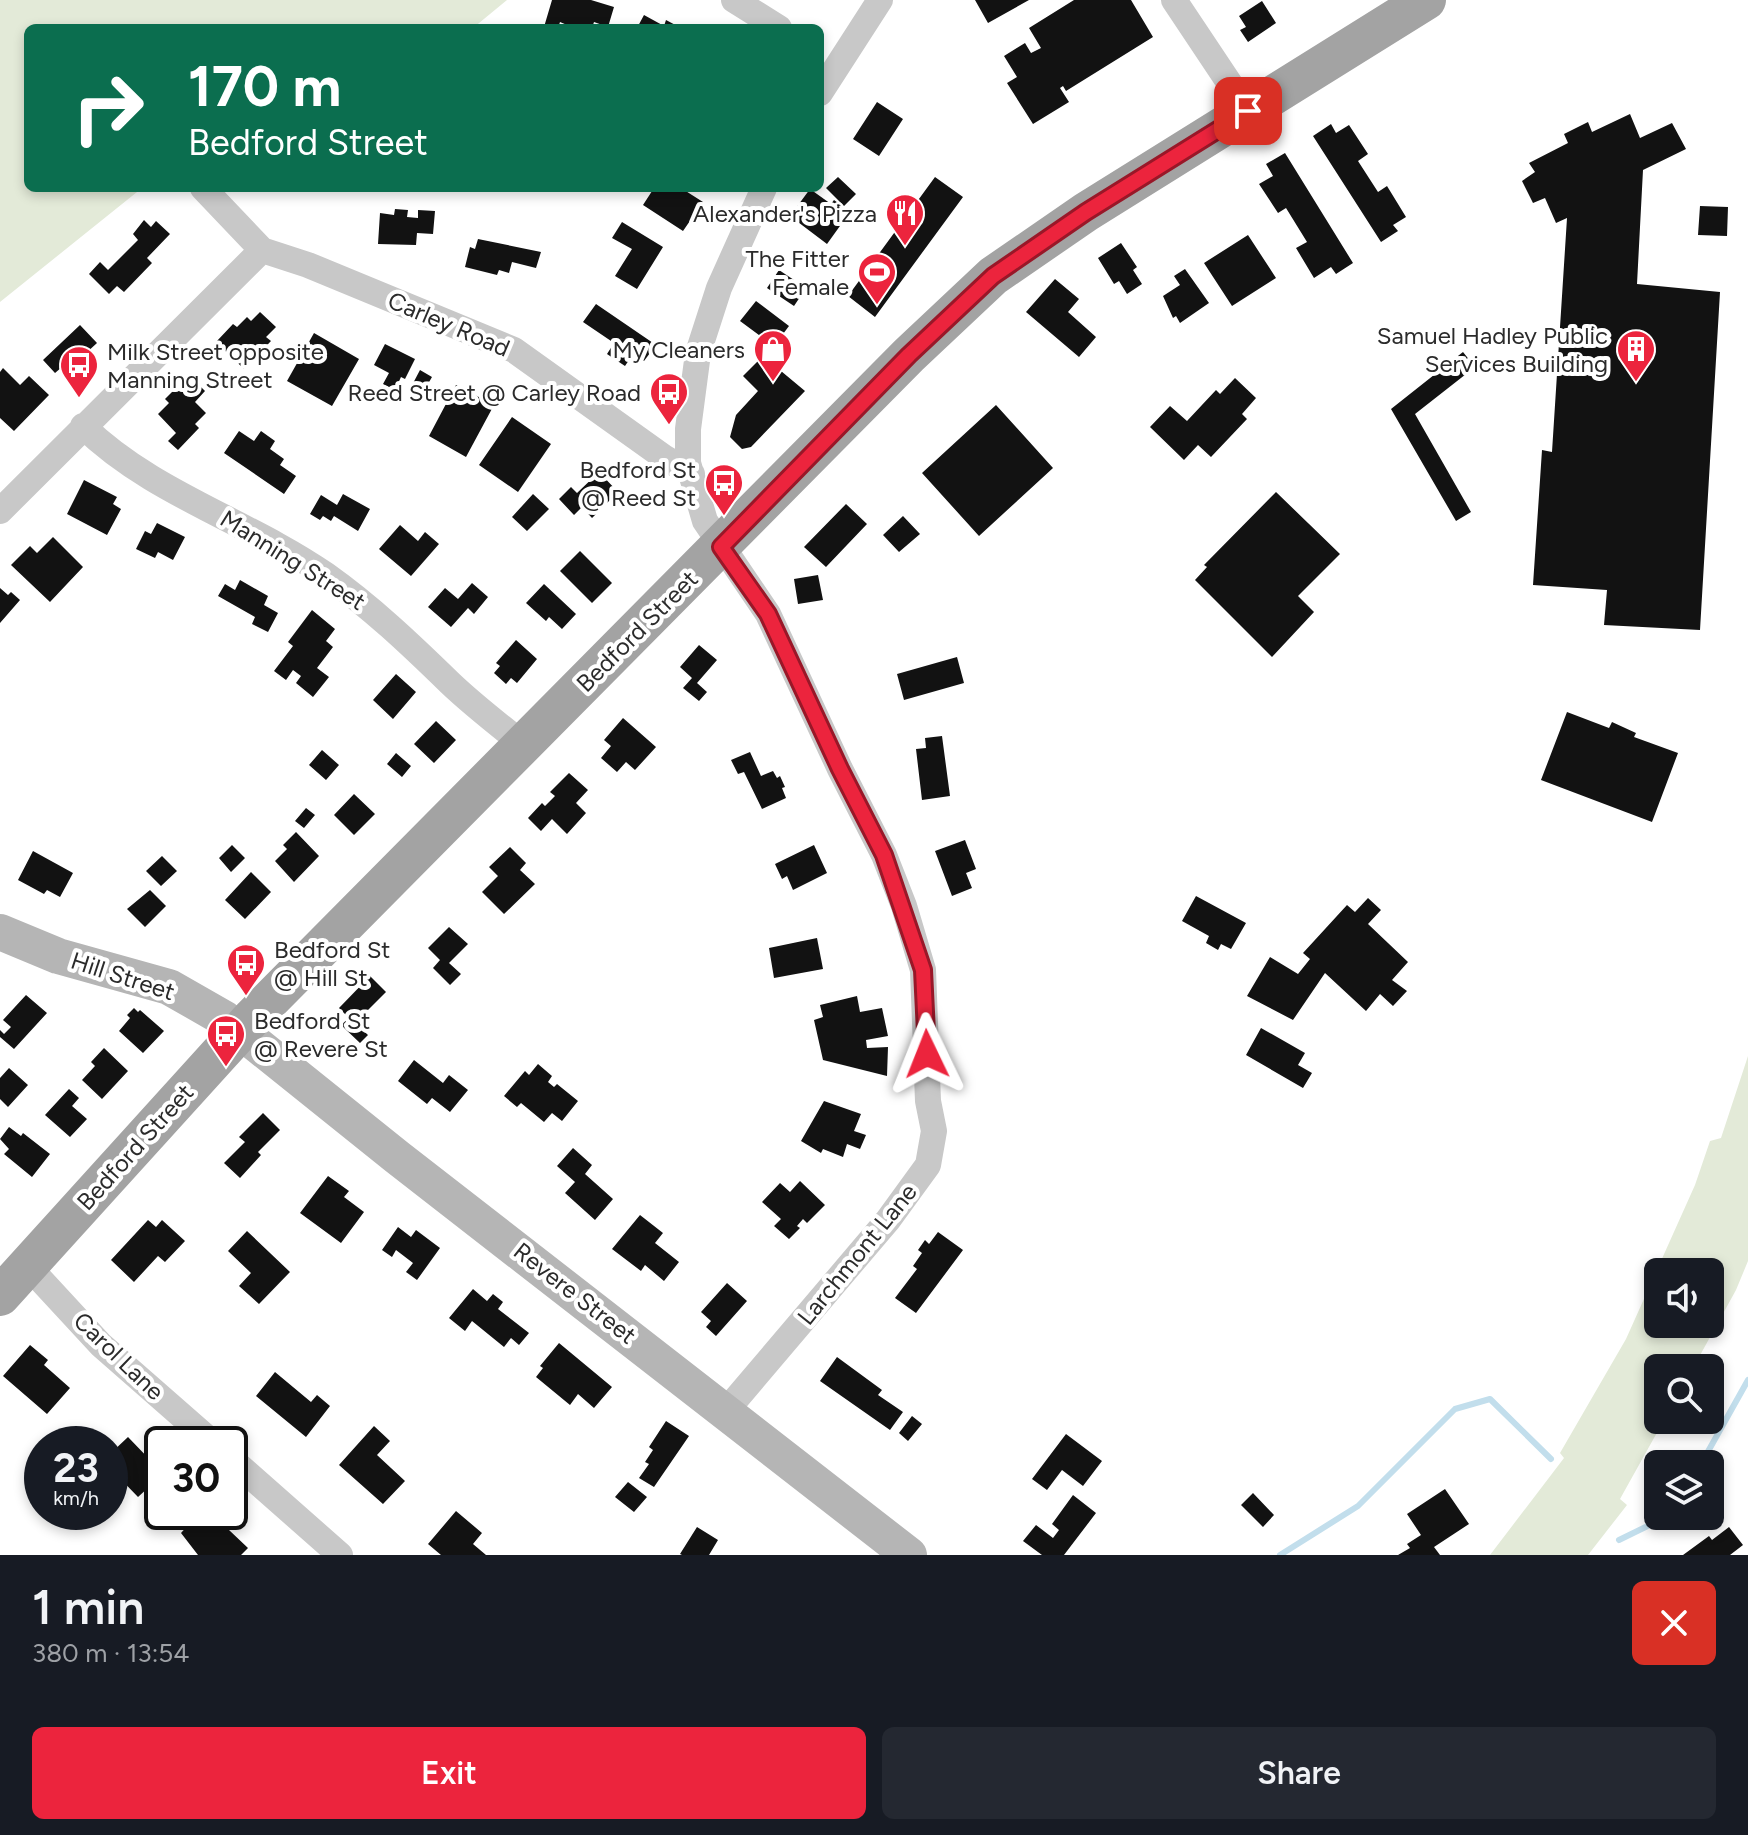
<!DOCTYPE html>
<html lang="en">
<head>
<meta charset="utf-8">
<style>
	:root { --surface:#171b24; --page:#242831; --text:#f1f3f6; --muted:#9ea1a6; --accent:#ec243d }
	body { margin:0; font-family:Figtree,sans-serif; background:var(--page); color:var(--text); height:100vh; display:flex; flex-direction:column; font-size:30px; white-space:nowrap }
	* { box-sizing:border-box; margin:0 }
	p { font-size:26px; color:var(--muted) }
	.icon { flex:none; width:44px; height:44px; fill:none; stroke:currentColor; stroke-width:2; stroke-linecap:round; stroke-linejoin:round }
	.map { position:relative; height:1555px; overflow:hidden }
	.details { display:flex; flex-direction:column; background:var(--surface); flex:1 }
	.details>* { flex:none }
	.hud { position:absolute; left:24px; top:24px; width:800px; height:168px; border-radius:12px; box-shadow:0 4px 12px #0003; background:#0b6e4f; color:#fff; overflow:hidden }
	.buttons { position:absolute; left:1644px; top:1258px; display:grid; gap:16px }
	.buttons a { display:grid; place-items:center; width:80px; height:80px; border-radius:12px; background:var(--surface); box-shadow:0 4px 12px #0003; font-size:40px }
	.speed { position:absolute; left:24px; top:1426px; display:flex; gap:16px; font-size:40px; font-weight:700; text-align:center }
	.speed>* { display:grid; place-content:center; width:104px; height:104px; border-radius:50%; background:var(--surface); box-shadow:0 4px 12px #0003; line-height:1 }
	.speed small { font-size:20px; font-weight:400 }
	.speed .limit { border:4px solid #111; border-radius:12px; background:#fff; color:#111 }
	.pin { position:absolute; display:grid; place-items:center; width:68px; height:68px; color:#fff; margin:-34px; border-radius:16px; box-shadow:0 4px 12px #0006 }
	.me { position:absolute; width:88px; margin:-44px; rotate:358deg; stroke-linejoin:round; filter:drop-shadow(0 0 6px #0008) }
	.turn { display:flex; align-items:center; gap:28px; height:168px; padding:0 32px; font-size:36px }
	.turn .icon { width:104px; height:104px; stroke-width:2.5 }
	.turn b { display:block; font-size:56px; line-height:68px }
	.round { display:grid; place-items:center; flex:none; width:84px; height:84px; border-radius:12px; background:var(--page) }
	.head { display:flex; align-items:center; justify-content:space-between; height:136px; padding:0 32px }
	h1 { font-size:48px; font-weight:600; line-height:60px }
	.action { display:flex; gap:16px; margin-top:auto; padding:16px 32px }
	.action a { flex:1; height:92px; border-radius:12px; background:var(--accent); color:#fff; font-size:32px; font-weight:600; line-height:92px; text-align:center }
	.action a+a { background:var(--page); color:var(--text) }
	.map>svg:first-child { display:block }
	.green { fill:#e3ead8; fill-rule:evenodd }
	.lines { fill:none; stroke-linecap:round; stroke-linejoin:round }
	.stream { stroke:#c2deec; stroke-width:6 }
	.building { fill:#121212 }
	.street { stroke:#c8c8c8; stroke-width:26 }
	.secondary { stroke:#b5b5b5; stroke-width:36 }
	.primary { stroke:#a3a3a3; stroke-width:40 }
	.route-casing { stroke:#991728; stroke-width:20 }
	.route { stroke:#ec243d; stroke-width:14 }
	.labels { text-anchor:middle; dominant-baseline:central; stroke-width:8; stroke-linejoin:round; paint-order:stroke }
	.poi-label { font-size:24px; fill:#2b2b2b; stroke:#fff; text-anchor:end }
	.street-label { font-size:24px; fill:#2b2b2b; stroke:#fff }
</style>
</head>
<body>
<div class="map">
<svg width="1748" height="1555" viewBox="0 0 1748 1555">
	<rect width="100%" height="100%" fill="#fff"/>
	<path class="green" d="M0 0H507L473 28H28V188H142L0 302Z
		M1748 1056V1261L1736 1290 1693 1368H1658V1420H1664L1620 1499 1627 1505 1588 1555H1490L1564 1458 1560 1453 1626 1339 1695 1185 1710 1141 1721 1138ZM1710 1272V1324H1658V1272Z"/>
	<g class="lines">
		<path class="stream" d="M1701 1464 1748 1380
			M1619 1540 1668 1516
			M1280 1555 1358 1506 1455 1409 1490 1399 1551 1459"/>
	</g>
	<path class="building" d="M552 0H591L614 7 608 27 594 22 592 28H574L560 22 558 28H547L544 27Z
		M975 0H1029L988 23Z
		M1074 0H1131L1153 37 1066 91 1063 86 1060 88 1069 102 1033 124 1007 83 1017 77 1004 56 1025 43 1031 53 1041 48 1029 28Z
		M1262 1 1276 23 1248 42 1240 30 1246 27 1239 16Z
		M644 15 664 26 666 20 681 28H637Z
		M877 102 903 119 879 156 853 139Z
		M1630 114 1640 138 1672 123 1686 149 1643 170 1637 284 1720 292 1700 630 1604 625 1607 590 1533 585 1542 450 1552 452 1567 218 1556 223 1545 198 1533 203 1522 181 1535 172 1529 163 1568 143 1564 134 1588 122 1592 132Z
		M1331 124 1336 133 1349 125 1368 154 1358 161 1378 192 1387 186 1406 217 1393 225 1398 231 1381 242 1313 136Z
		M1285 153 1353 263 1336 274 1331 267 1314 278 1296 248 1307 242 1286 208 1278 213 1259 184 1273 176 1266 164Z
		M838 177 856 194 844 206 826 188Z
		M935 177 963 197 875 317 848 296Z
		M654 188H681L703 202 683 231 643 205Z
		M810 189 831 204 834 200 850 212 827 244 790 216Z
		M1700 206 1728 207 1727 236 1698 235Z
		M395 209 408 210 407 217 418 218V210L435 211 433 234 417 233 416 245 378 244 380 213 394 215Z
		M144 220 151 227 156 221 170 234 147 258 152 263 124 292 117 286 109 294 89 274 100 262 108 270 138 240 133 234Z
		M622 222 663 247 637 289 615 276 632 249 612 238Z
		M1248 235 1276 278 1232 306 1204 263Z
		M478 239 541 252 536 268 512 262 509 273 499 270 497 275 465 267 470 247 475 249Z
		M1121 243 1137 267 1133 270 1142 284 1127 294 1119 281 1114 284 1098 258Z
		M1185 269 1209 303 1180 323 1176 316 1173 318 1163 296 1180 285 1174 276Z
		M779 270 806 288 794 306 767 288Z
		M1055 279 1079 299 1068 312 1096 337 1079 357 1026 312Z
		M756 301 789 326 774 346 740 321Z
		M596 304 656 345 644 361 633 354 625 366 607 354 614 343 583 322Z
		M260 312 276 327 266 337 271 341 244 369 216 342 233 324 237 327 247 317 251 321Z
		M80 325 97 343 73 365 69 361 55 373 43 360Z
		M314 333 359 359 332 406 287 381Z
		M385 344 415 359 405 379 401 377 395 390 383 384 389 373 374 365Z
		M1463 352 1475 367 1415 414 1471 512 1456 521 1391 409Z
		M763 356 805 391 751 447 742 449 730 437 736 415 758 391 743 376Z
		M3 368 20 385 29 376 49 395 14 431 0 418V372Z
		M420 370 432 377 421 396 410 389Z
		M189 375 205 391 195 402 206 413 195 424 199 428 178 450 168 441 176 433 158 414 169 403 165 399Z
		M1235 378 1256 398 1242 414 1247 419 1211 457 1198 445 1184 460 1150 427 1170 406 1187 421 1216 390 1220 394Z
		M456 385 494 405 466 457 429 436Z
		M996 405 1053 468 979 536 922 473Z
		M512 417 551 444 518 492 479 465Z
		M239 431 254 441 261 431 275 441 270 449 284 459 280 465 296 476 284 494 224 453Z
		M599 472 618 492 592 518 582 507 574 515 559 499 571 487 577 493Z
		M84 480 117 497 113 504 121 509 107 535 67 514Z
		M1276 492 1340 554 1298 596 1314 612 1272 657 1195 580 1207 567 1204 565Z
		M343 494 370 509 358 531 334 516 331 521 323 516 320 520 310 514 321 495 337 505Z
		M533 494 549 509 527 531 512 517Z
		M846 504 867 524 826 567 804 547Z
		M903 516 920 534 899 552 883 535Z
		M157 523 185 537 173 560 158 552 155 558 136 549 145 531 151 534Z
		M400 525 418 541 425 532 439 544 411 576 379 549Z
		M53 537 83 567 50 602 11 565 30 546 37 553Z
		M580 551 612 583 592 603 560 571Z
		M818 575 823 600 798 604 794 579Z
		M240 580 268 596 264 605 278 613 268 632 252 624 255 617 218 596 225 584 235 590Z
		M472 583 488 597 474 614 468 608 451 627 428 607 445 588 458 599Z
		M544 584 576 614 562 629 549 617 546 621 526 603Z
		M0 588 8 595 11 592 20 600 0 623Z
		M312 610 335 629 326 641 333 647 317 668 329 677 313 697 296 683 301 676 293 670 286 680 274 671 293 646 288 642Z
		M516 640 537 659 517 683 511 678 506 684 494 673 500 666 496 663Z
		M699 645 717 660 697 683 707 692 699 701 683 688 692 678 680 667Z
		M957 657 964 683 904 700 897 674Z
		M396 674 416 692 393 719 373 700Z
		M1567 712 1609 728 1612 722 1636 733 1634 737 1678 753 1652 822 1541 780Z
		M623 718 656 747 635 770 626 762 617 772 601 758 611 746 604 740Z
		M436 721 456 740 434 763 414 744Z
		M942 736 950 796 922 800 916 749 926 748 925 738Z
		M322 750 339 765 326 780 309 765Z
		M750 752 761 776 773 771 777 778 780 776 785 787 782 788 786 798 762 809 744 772 738 774 731 760Z
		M396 753 411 766 402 777 387 764Z
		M569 773 588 790 576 803 586 813 567 834 552 819 541 831 528 818 542 803 545 806 555 796 550 792Z
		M354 794 375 814 354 835 334 815Z
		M306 808 315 815 304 828 295 821Z
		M296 832 319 856 294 882 275 861 287 849 283 845Z
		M965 840 976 869 966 873 972 888 952 896 935 851Z
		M232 845 245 858 231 872 219 858Z
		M814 845 827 873 793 890 787 876 782 879 775 864Z
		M510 847 526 863 520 870 535 884 504 914 482 892 498 876 489 867Z
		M33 851 73 873 60 897 47 890 44 894 18 880Z
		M162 856 177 871 161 886 146 871Z
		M251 872 271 892 245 919 225 900Z
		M150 890 166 906 145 927 127 909Z
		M1196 896 1246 923 1231 949 1221 944 1218 950 1206 943 1209 936 1182 921Z
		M1368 898 1381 910 1368 924 1408 962 1392 980 1407 991 1393 1006 1380 994 1366 1011 1325 973 1293 1020 1247 996 1270 957 1298 974 1310 959 1303 953 1347 905 1355 912Z
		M449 927 468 944 449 963 461 974 450 985 433 968 440 960 428 948Z
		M817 938 823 969 774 978 769 948Z
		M370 976 386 992 355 1023 368 1035 360 1043 341 1025 349 1018 339 1008Z
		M26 995 47 1013 14 1049 0 1037V1030L4 1034 11 1027 3 1020Z
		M857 996 860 1012 882 1008 888 1036 866 1040 867 1048 888 1047 887 1076 823 1060 814 1020 823 1017 820 1005Z
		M134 1008 138 1012 140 1010 164 1031 143 1053 119 1031 130 1018 127 1015Z
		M1261 1028 1305 1053 1298 1065 1312 1073 1303 1088 1246 1055Z
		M104 1048 128 1071 102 1099 82 1080 95 1066 91 1062Z
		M414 1060 443 1083 449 1075 468 1090 450 1112 432 1098 427 1104 398 1081Z
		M538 1064 552 1076 548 1082 554 1087 557 1084 578 1101 562 1121 552 1113 544 1122 521 1103 517 1107 504 1096 525 1071 529 1075Z
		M9 1068 28 1085 8 1107 0 1099V1078Z
		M69 1089 79 1098 72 1106 87 1119 70 1137 45 1115Z
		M824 1101 861 1114 854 1131 866 1135 860 1149 847 1144 843 1157 823 1149 821 1153 801 1141Z
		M263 1113 280 1130 258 1152 261 1155 240 1178 224 1163 245 1142 239 1137Z
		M9 1127 21 1136 23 1133 50 1154 32 1177 4 1154 9 1149 0 1139Z
		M573 1148 592 1165 585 1174 613 1199 595 1220 565 1193 575 1182 557 1166Z
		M328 1176 349 1191 344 1197 364 1212 341 1243 300 1213Z
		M800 1181 825 1205 807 1223 803 1219 797 1226 800 1228 789 1239 774 1226 781 1219 762 1202 780 1183 790 1192Z
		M640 1215 663 1233 655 1243 679 1262 664 1281 645 1265 641 1271 612 1249Z
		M148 1220 156 1227 162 1220 185 1241 165 1262 158 1256 134 1282 111 1260Z
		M398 1227 411 1237 416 1230 440 1248 417 1280 406 1272 413 1263 396 1250 392 1257 382 1250Z
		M247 1231 290 1272 259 1304 239 1286 251 1273 228 1251Z
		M938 1232 963 1250 916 1313 895 1298 917 1269 913 1266 922 1253 918 1250 925 1240 929 1244Z
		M727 1283 747 1301 716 1336 706 1327 711 1321 701 1312Z
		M473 1289 487 1301 493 1294 503 1302 498 1309 529 1333 519 1345 511 1338 504 1347 472 1321 465 1331 449 1318Z
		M559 1343 612 1387 594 1408 578 1394 570 1405 536 1377 543 1368 540 1366Z
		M30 1345 48 1360 44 1365 70 1388 47 1414 3 1376Z
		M837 1357 882 1390 878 1395 903 1412 890 1430 820 1381Z
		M275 1372 311 1402 317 1395 330 1406 306 1437 256 1396Z
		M912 1416 922 1424 908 1441 899 1433Z
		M666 1421 689 1436 654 1487 639 1478 649 1464 645 1462 653 1450 649 1447Z
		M374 1426 390 1441 377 1455 405 1481 383 1504 339 1465Z
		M1066 1434 1102 1461 1083 1486 1062 1470 1047 1490 1032 1479Z
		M128 1437 153 1463 150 1465 161 1476 138 1497 110 1468V1454Z
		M628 1482 647 1497 634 1512 615 1497Z
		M1445 1489 1469 1524 1434 1547 1440 1555H1398L1410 1548 1407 1544 1421 1535 1407 1514Z
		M1253 1493 1274 1515 1263 1527 1241 1505Z
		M1073 1495 1096 1513 1064 1555H1042L1023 1541 1036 1525 1053 1538 1059 1530 1052 1524Z
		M456 1511 482 1533 473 1544 486 1555H441L428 1544Z
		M200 1512H210L248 1548 241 1555H198L181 1533Z
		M697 1527 718 1540 709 1555H682L680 1554Z
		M1729 1527 1743 1545 1730 1555H1683L1709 1536 1712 1540Z"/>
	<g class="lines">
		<path class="street" d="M734 0 779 28
			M1174 0 1248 111
			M820 93 880 0
			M203 188 262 250 308 265 514 350 665 458 692 474
			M83 426C151 493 248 521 326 575 371 607 410 644 450 683 473 705 499 725 524 745
			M0 511 262 250
			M27 1265 101 1345 214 1444
			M725 1412 888 1220 928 1165 934 1131 928 1101 923 970 904 906 884 855 840 769 768 614 705 521 688 463V429L698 353 719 288 764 188
			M230 1458 340 1555"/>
		<path class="secondary" d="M0 932 58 956 169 987 225 1019 397 1157 909 1555"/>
		<path class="primary" d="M0 1296 253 1017 909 355 993 276 1086 212 1426 0"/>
	</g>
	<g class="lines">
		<g class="route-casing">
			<path id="route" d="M927 1054 923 970 884 855 840 769 768 614 721 547 909 355 993 276 1086 212 1248 111"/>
		</g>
		<use href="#route" class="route"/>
	</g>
	<defs>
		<g id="restaurant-pin" transform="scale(2)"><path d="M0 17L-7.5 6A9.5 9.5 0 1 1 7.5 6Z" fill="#ec243d" stroke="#fff"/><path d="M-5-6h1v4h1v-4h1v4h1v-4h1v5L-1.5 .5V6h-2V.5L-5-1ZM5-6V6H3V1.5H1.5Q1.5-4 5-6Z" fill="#fff"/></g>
		<g id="stadium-pin" transform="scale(2)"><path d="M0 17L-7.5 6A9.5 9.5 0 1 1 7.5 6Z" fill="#ec243d" stroke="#fff"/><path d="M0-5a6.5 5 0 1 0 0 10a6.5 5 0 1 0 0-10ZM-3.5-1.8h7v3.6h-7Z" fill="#fff"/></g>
		<g id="shop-pin" transform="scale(2)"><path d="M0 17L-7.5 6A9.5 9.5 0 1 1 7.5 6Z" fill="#ec243d" stroke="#fff"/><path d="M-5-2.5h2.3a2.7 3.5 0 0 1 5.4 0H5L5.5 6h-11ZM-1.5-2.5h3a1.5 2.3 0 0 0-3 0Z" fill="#fff"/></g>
		<g id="building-pin" transform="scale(2)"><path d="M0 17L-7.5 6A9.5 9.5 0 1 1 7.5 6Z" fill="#ec243d" stroke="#fff"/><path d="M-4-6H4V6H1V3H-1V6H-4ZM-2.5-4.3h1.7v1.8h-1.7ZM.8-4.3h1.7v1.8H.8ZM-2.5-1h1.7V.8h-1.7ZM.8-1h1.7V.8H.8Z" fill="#fff"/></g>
		<g id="bus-pin" transform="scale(2)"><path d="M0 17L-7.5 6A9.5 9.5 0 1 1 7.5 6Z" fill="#ec243d" stroke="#fff"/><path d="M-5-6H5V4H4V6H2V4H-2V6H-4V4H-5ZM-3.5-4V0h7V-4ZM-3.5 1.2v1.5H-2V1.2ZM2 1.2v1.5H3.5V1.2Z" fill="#fff"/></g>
	</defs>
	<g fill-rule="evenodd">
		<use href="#restaurant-pin" x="905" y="213"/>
		<use href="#stadium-pin" x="877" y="272"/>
		<use href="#shop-pin" x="773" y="349"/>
		<use href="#building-pin" x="1636" y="349"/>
		<use href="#bus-pin" x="79" y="365"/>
		<use href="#bus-pin" x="669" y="392"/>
		<use href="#bus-pin" x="724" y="483"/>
		<use href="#bus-pin" x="246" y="963"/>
		<use href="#bus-pin" x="226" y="1034"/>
	</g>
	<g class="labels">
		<g class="poi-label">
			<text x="877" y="213">Alexander's Pizza</text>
			<text x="849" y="258">The Fitter<tspan x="849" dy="28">Female</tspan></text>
			<text x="1608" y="335">Samuel Hadley Public<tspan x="1608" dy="28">Services Building</tspan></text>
			<text x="745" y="349">My Cleaners</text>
			<text x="107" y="351" text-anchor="start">Milk Street opposite<tspan x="107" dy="28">Manning Street</tspan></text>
			<text x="641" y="392">Reed Street @ Carley Road</text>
			<text x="696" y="469">Bedford St<tspan x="696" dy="28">@ Reed St</tspan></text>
			<text x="274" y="949" text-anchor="start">Bedford St<tspan x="274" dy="28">@ Hill St</tspan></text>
			<text x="254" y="1020" text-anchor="start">Bedford St<tspan x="254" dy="28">@ Revere St</tspan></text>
		</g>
		<g class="street-label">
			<text transform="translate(449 324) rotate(23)">Carley Road</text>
			<text transform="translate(293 560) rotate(32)">Manning Street</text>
			<text transform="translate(637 631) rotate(-45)">Bedford Street</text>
			<text transform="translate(123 976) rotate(18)">Hill Street</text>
			<text transform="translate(135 1147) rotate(-48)">Bedford Street</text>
			<text transform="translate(857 1254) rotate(-51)">Larchmont Lane</text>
			<text transform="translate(575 1293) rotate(38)">Revere Street</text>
			<text transform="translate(119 1356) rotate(44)">Carol Lane</text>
		</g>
	</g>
</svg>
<div class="buttons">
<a><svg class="icon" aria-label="sound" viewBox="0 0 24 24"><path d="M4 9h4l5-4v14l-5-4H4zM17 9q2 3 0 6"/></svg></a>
<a><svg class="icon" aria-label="search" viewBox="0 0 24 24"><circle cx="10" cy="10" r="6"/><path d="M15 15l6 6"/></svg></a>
<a><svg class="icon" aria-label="layers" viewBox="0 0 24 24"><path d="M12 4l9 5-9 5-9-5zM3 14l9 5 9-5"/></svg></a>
</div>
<div class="speed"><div>23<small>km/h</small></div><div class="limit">30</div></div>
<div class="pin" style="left:1248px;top:111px;background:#d93025"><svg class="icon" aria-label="arrive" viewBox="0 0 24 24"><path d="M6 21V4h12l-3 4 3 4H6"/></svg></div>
<svg class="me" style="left:927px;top:1054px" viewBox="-20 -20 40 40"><path d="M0-17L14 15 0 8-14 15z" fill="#ec243d" stroke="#fff" stroke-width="4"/></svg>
<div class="hud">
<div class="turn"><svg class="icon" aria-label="right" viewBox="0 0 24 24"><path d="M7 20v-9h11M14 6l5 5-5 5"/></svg><div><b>170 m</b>Bedford Street</div></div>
</div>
</div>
<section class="details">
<div class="head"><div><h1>1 min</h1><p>380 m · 13:54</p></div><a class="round" style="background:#d93025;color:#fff"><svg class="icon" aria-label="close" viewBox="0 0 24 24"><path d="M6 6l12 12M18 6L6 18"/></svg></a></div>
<div class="action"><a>Exit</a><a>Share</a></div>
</section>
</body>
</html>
